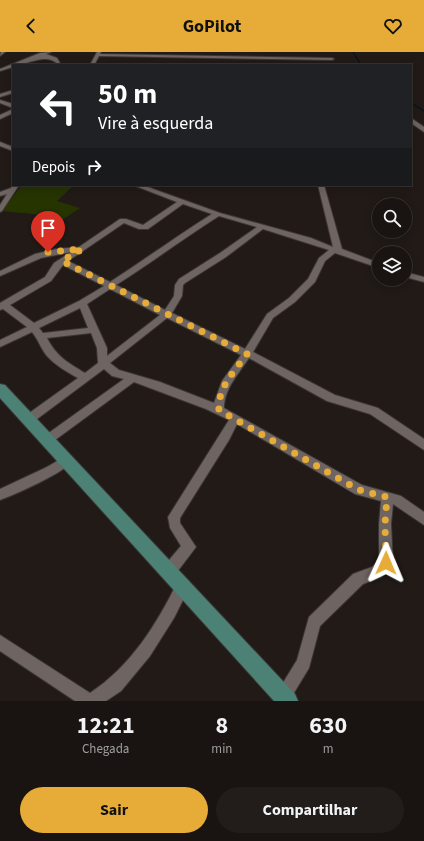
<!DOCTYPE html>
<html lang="pt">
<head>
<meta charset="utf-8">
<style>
	:root { --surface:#191411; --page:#221d1a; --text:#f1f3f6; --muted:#9f9e9f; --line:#373331; --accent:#e7ac37 }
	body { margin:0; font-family:"Source Sans 3",sans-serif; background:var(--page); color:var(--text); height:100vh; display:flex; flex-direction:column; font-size:15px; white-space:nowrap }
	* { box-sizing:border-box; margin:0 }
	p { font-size:13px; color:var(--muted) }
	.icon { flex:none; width:22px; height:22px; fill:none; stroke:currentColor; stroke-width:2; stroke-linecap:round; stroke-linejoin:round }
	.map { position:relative; height:649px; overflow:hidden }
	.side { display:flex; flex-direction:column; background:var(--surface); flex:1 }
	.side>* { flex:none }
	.top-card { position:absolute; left:12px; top:12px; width:400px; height:122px; border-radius:0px; box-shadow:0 2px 10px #0003,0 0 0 1px var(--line); background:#202124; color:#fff; overflow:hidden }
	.controls { position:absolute; left:372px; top:146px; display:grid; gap:8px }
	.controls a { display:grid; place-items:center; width:40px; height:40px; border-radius:50%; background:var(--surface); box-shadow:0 2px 10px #0003,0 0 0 1px var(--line); font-size:20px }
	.pin { position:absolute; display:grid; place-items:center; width:34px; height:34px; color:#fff; margin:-41px -17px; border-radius:50% 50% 50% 0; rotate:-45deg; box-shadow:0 0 4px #0007 }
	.pin .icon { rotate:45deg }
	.me { position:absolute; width:44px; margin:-22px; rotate:1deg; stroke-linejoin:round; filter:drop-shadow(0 0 3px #0008) }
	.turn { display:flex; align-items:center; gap:14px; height:84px; padding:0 20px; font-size:18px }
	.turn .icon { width:52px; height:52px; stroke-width:2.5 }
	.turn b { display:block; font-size:28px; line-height:34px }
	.then { display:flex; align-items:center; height:38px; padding:0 20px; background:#0003; gap:8px; font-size:15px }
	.eta { display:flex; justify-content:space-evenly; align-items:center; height:68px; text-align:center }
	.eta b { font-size:24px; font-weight:700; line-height:28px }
	.action { display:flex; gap:8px; margin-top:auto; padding:8px 20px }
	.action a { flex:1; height:46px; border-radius:24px; background:var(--accent); color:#111; font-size:16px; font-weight:700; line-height:46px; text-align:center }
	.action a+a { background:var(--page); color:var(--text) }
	header { display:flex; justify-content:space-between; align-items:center; height:52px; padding:0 20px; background:var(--accent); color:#111; font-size:18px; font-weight:700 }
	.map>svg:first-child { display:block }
	.green { fill:#263400 }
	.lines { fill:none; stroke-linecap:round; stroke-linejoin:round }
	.stream { stroke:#000c1e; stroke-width:1 }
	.minor-casing { stroke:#3b3635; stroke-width:2 }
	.major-casing { stroke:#3b3635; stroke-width:2 }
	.minor { fill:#6e6562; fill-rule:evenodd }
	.major { fill:#4c8176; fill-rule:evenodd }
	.route { stroke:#e7ac37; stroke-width:7; stroke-dasharray:0 12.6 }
</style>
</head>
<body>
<header><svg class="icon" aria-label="back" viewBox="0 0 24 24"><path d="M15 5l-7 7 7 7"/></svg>GoPilot<svg class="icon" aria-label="heart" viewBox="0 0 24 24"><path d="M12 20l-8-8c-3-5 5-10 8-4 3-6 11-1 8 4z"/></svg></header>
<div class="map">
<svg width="424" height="649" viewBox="0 0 424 649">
	<rect width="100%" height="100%" fill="#211a17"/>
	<path class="green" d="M22 133H74L57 149 80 156 62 168 43 163 2 159Z"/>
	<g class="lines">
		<path class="stream" d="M353 0 361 13
			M411 51 424 59"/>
		<g class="minor-casing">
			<path id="minor" d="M5 0 0 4 1 0Z
				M51 0 46 2 57 6 61 13H57L58 12C45 0 29 13 13 13V15L0 19V17L40 1Z
				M97 0H101L100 2 332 6 334 7 332 8 99 4 94 13H90Z
				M13 38V41L0 45V42Z
				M0 48 13 52V56L0 51Z
				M13 57V61L0 67V63Z
				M411 66 424 75V80L411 71Z
				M0 90 13 95V99L0 94Z
				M13 133H19L2 159 0 160V153L7 142 0 144V140L11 136Z
				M133 133H142L220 161 311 186 333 195 318 133H324L342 197 379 211V216L335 201 325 209 315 230 295 250 273 266 253 300 335 343 378 356 424 387V398L370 362 327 349 249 306C239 321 224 337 224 356L362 433 401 444 424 460V473L393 452 391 472 393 511 388 520 381 525 363 532 320 574 309 616 289 649H277L275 644 297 608 309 565 353 522 372 515 379 509V472L381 449 355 442 237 372 229 388 180 466V471L196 495 174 524 169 526 164 524 162 519 164 514 181 494 170 476 168 465 229 368 206 357 134 330 51 391 47 393 43 391 41 388 43 385 124 327 112 324 104 317 33 370 29 371 25 370 24 367 25 364 78 326C67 320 55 313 47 304 41 297 38 287 32 280L0 295V288L27 275 3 257 0 258V251L45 225 54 211 71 200 41 206 0 224V219L35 202 56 197 79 195 120 167H126L143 173 177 150ZM183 152 212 162C177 184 144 208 110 230L68 209 124 171 139 177H148ZM219 164 257 175 220 201 179 227 175 233 174 244 165 258 116 233C151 211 184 186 219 164ZM263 177 329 198 319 206 308 227 289 246 267 262 245 297 172 261 182 244 183 233 185 231 226 205ZM63 213 104 234 79 249 34 271 10 253 51 229ZM110 237 160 263 107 304V296L87 252ZM80 256 88 276 43 281 39 276ZM167 266 241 303 222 329 214 351 160 330 119 318 110 311ZM91 281 97 296 98 311 85 321C68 311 56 304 47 286Z
				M405 220 424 225V230L405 225Z
				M66 404 70 406 72 409C66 420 14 443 0 448V437L45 416Z
				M183 527 188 529 190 534 174 566 150 604 121 639 106 649H75L0 599V583L90 641C131 614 157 572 178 529Z"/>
		</g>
		<g class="major-casing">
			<path id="major" d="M0 332 5 333 295 642 298 649H274L0 346Z"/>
		</g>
		<use href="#minor" class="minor"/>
		<use href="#major" class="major"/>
	</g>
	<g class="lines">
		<path class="route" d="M48 200 82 197 62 209 247 302C235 318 217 337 219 358L359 438 387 445 385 472 386 511"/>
	</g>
</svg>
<div class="controls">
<a><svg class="icon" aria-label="search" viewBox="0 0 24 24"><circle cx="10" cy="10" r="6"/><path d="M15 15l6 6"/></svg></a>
<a><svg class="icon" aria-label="layers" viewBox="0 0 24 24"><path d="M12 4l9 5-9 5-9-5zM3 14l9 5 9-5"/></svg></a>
</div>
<div class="pin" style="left:48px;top:200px;background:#d93025"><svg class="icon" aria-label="arrive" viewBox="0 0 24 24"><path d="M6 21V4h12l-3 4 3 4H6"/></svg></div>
<svg class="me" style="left:386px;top:511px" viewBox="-20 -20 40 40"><path d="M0-17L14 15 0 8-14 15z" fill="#e7ac37" stroke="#fff" stroke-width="4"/></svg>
<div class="top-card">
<div class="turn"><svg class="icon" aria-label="left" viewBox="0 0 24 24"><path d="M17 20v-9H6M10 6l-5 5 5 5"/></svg><div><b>50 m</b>Vire à esquerda</div></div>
<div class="then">Depois<svg class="icon" aria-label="right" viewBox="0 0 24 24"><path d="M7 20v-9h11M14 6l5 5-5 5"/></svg></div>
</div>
</div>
<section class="side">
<div class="eta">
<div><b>12:21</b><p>Chegada</p></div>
<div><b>8</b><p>min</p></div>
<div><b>630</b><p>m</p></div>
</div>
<div class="action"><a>Sair</a><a>Compartilhar</a></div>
</section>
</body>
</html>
